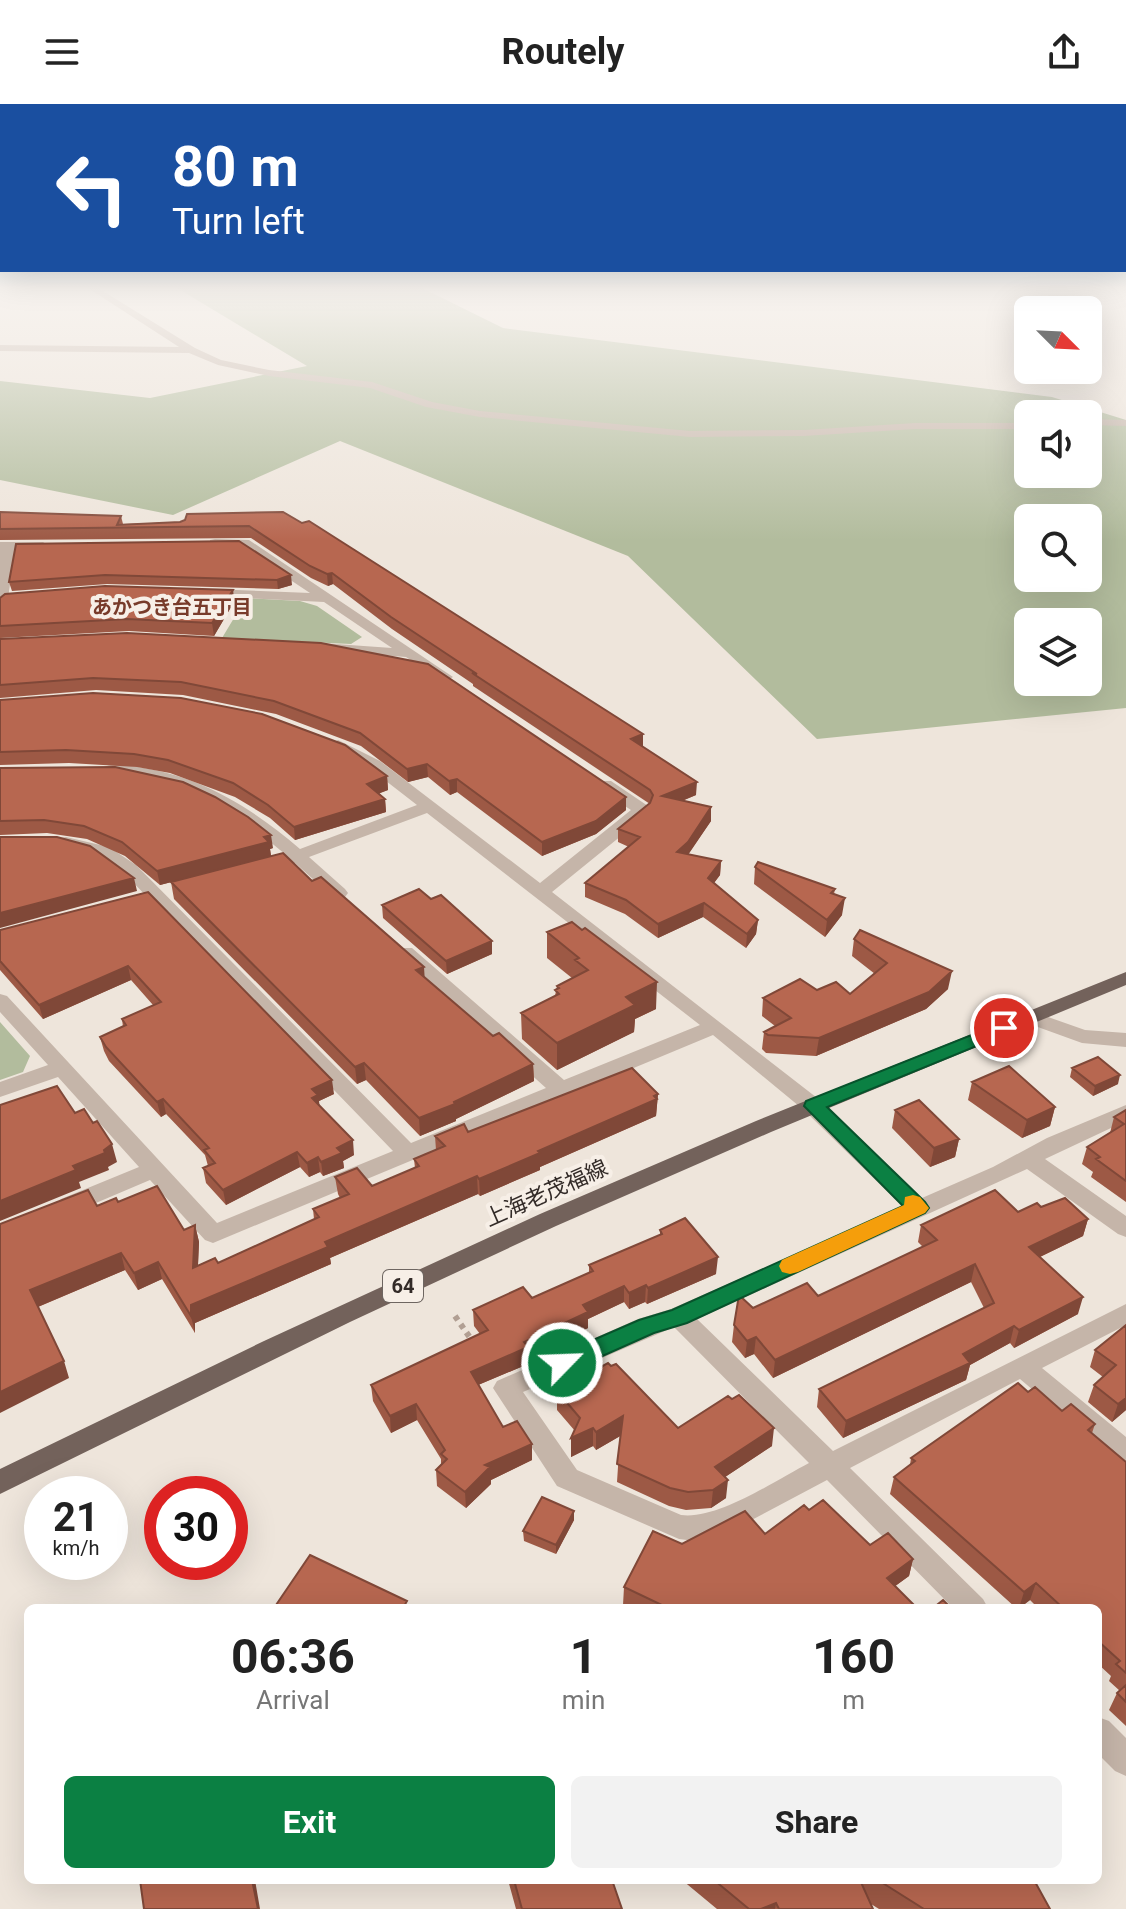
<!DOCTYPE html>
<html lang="en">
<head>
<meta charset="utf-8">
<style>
	:root { --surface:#fff; --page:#f2f2f2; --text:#222; --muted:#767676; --accent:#0b8043 }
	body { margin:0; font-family:Roboto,"Noto Sans JP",sans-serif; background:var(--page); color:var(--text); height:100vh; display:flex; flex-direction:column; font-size:30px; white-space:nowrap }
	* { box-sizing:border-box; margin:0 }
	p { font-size:26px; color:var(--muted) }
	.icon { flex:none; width:44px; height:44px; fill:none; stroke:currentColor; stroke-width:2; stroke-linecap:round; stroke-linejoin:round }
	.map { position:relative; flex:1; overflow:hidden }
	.details { position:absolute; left:24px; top:1500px; width:1078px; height:280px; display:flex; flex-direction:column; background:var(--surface); border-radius:12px; box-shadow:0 8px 32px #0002 }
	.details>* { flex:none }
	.hud { position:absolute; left:0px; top:0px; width:1126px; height:168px; box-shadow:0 8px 32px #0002; background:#1a4fa0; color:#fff; overflow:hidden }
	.needle { width:52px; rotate:114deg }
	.tools { position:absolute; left:1014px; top:192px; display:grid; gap:16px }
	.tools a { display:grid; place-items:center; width:88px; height:88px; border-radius:12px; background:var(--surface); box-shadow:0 8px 32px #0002; font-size:40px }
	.speed { position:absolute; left:24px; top:1372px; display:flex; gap:16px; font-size:40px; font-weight:700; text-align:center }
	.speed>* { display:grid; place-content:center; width:104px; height:104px; border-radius:50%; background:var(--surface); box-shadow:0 8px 32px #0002; line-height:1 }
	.speed small { font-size:20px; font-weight:400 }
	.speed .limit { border:12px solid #d22; background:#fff; color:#111 }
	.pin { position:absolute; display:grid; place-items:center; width:68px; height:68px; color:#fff; margin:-34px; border:4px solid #fff; border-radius:50%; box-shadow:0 2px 8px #0007 }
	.me { position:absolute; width:88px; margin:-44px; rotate:66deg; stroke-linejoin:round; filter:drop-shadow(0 0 6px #0008) }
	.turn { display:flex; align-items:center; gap:28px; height:168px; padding:0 40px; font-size:36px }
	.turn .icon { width:104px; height:104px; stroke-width:2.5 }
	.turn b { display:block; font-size:56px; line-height:68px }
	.eta { display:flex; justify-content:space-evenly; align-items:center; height:136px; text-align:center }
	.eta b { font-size:48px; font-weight:700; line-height:56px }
	.cta { display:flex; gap:16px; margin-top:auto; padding:16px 40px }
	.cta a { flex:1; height:92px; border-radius:12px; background:var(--accent); color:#fff; font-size:32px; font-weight:700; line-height:92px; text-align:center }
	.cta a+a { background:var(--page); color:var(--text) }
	header { display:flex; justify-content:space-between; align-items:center; height:104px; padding:0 40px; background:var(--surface); font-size:36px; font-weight:700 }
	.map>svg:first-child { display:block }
	.green { fill:#b2bc9d; fill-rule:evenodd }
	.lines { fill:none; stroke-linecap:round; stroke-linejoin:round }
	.path { stroke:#b19f93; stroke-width:6; stroke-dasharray:5 5; stroke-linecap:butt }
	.minor { fill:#c5b5a9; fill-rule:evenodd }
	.major { fill:#73625b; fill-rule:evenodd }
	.wall { fill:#9d5945 }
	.shaded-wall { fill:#804838 }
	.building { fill:#b76750; stroke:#804838; stroke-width:2 }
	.route { fill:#0b8043; stroke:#07532c; stroke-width:2 }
	.slow { fill:#f59e0b }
	.labels { text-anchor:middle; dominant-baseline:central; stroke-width:8; stroke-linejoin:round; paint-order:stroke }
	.far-neighbourhood-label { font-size:20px; font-weight:bold; fill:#783b2a; stroke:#f7efe7 }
	.shield { fill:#f7efe7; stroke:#6e6661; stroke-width:2 }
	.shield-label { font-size:20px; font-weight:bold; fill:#332b28 }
	.street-label { font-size:22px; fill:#332b28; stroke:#f7efe7 }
</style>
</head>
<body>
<header><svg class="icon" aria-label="menu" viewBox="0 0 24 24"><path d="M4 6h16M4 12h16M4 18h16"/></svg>Routely<svg class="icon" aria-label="share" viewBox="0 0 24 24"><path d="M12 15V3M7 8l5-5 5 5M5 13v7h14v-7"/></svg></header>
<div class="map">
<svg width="1126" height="1805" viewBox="0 0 1126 1805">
	<rect width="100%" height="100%" fill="#eee5db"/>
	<path class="green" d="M177 184H422L503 224 1052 293 1126 316V604L817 635 628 452 340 337 173 411 0 376V277L150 294 307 262ZM1028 310H1088V370H1028ZM1028 414H1088V474H1028ZM1028 518H1088V578H1028Z
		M246 494 300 497 317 502 362 533 351 540 222 534Z
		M0 918 30 952 23 968 0 976Z"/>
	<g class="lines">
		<path class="path" d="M455 1212 473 1238"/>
		<path class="minor" d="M88 184H98L195 244 221 256 269 266 372 278 432 298 480 307 690 327 804 326 915 319H1028V325H915L804 332 690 333 480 313 426 303 370 284 269 272 218 261 189 249 0 247V241L179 243Z
			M1088 315 1126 316V322L1088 321Z
			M215 435 249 436 453 573 446 577 441 576 406 553 316 546V540L321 539 392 544 324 498 204 492V486L209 485 310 489 241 443 210 442V436Z
			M0 438H43L49 442 43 446H15L7 501 0 505Z
			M338 636 380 657 540 779 631 706 599 685 597 681 599 677H611L648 702 650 706 648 710 552 788 821 997 922 1094 993 1063 1047 1034 1126 1001V1017L1045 1055 1126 1112V1133L1118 1130 1027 1065 697 1215 833 1347 1126 1200V1221L1042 1264 1126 1333V1360L1117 1357 1020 1275 850 1364 983 1495 988 1504H953L827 1376 744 1420 695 1437 679 1435 557 1382 493 1284 497 1277 638 1215 671 1205 903 1103 805 1007 713 931 213 1139 205 1136 150 1076 77 1107 69 1109 61 1107 57 1101 61 1095 139 1063 58 973 0 993V978L48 961 0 908V890L7 892 217 1119 393 1047 124 769 97 751 60 742 57 738 60 734 66 733 109 743 136 761 411 1039 546 984 398 852 395 848 398 844H412L564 976 700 921 427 709 309 753 345 785 348 789 345 793H333L295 759 280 760 277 756 285 750 280 746C225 701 182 678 110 670L102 665C110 658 120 661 131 662 197 670 250 702 300 745L417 701 368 663 332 644 330 641ZM674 1223 809 1359C776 1376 718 1416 681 1411L577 1366 523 1288Z
			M1031 907 1085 926 1126 929V943L1082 939 1024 918 1021 913Z
			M1098 1613 1109 1617 1126 1634V1672L1115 1667 1098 1650Z"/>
		<path class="major" d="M1126 868V881L771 1028 556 1122 350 1218 0 1390V1365L264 1237 540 1110 756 1017Z"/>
	</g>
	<path class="wall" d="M0 408 121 412 123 420 180 418 283 408 643 643 696 691 682 697 711 703V717L688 750 721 757 720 771 714 779 758 816 756 830 746 844 703 813 658 834 625 810 585 793V779L629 743 618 738V725L650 700 473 582V580L392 525 333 480 328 482 311 474 251 434 0 436Z
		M239 437 292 481 278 485 107 480 12 487 9 478Z
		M233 486 234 498 214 532 129 527 0 534V494Z
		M127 529 626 693V706L596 730 542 752 457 688 450 691 428 673 408 678 361 642 276 610 183 591 96 586 0 594V535Z
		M0 596 387 672 388 686 379 689 385 695 386 708 295 736 270 714 235 693 170 669 137 663 69 659 0 661Z
		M0 664 273 744 270 745 271 752 312 777 493 932 533 960 534 977 456 1015V1017L420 1032 366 976 357 980 174 795 171 778 233 762 160 781 125 752 87 735 47 729 0 731Z
		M755 763 835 785 834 790 842 811 825 833 754 780Z
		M148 788 334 990 319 997V1002L354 1051 343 1057 344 1064 323 1072 320 1068 309 1073 300 1063 226 1101 206 1079 203 1064 208 1062 205 1051 166 1010 161 1013 109 957 104 947 100 933 123 923 122 915 153 901 131 876 43 915 0 866V826Z
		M431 795 492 850 447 870 383 814 382 801Z
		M547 828 656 905 635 915 634 928 557 966 522 935 521 909 555 892 557 882 572 874 547 854Z
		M854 835 948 885 926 905 816 952 766 949 762 945 764 928 775 922 762 912 763 894 817 886 850 890 875 870 852 852Z
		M1072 964 1118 980 1093 992 1070 973Z
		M972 978 1055 1003 1050 1022 1022 1034 968 996Z
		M658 990 656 1012 540 1063V1066L480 1092 478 1090 330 1154 331 1160 195 1219V1229L162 1175 138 1186 125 1166 38 1203 69 1274 0 1120 118 1098 184 1126 195 1121 199 1138 198 1162 218 1159 314 1115 313 1105 340 1094 338 1090 335 1073 372 1082 415 1064 414 1055 436 1046 435 1032 468 1028Z
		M895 1006 959 1035 955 1053 930 1063 892 1024Z
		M1126 1006V1098L1091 1073 1093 1068 1082 1060 1087 1043 1110 1029 1114 1013Z
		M1041 1103 1088 1115 1083 1132 1040 1153 1078 1210 1014 1244 1010 1239 970 1261 966 1276 843 1334 817 1303 819 1285 984 1204 971 1178 773 1274 754 1250 745 1254 732 1238 734 1221 753 1204 818 1192 923 1143 918 1138 921 1121 1018 1108Z
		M660 1126 716 1170 647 1200 645 1198 629 1205 624 1198 588 1215V1224L528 1253V1260L478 1281 503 1323 532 1356 491 1376V1380L466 1404 437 1382 436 1366 441 1360V1355L417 1316 391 1329 373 1297 371 1281 480 1230 474 1222 473 1206 532 1194 589 1169V1161L660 1131Z
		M1126 1221V1306L1112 1318 1088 1298 1094 1281 1103 1273 1090 1263 1095 1246Z
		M557 1287 678 1324 772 1342 725 1373 726 1394 711 1404 686 1406 669 1402 617 1378 620 1332 596 1346 593 1342 571 1353V1334L575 1327 557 1306Z
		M1028 1288 1062 1307 1095 1320 1092 1329 1126 1358V1622L1109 1606 1117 1589 1120 1587 1109 1577 1111 1572 1098 1560V1504H1038L1030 1496 1020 1504H1016L890 1390 894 1373 910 1361 911 1354Z
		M809 1406 870 1441 913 1455 909 1472 895 1482 917 1504H630L623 1501 624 1483 682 1440 765 1430Z
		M574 1407V1416L556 1450 524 1437 523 1427Z
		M508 1776H612L622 1805H516Z
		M682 1776H1034L1050 1805H879L871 1800 873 1805H717Z"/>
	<path class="shaded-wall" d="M332 469 333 480 328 482 327 470Z
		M291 471 292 481 278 485 277 476Z
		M233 486 234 498 214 532 212 519Z
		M643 630V643L631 635Z
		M427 660 428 673 408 678 407 665Z
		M387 672 388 686 368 694 367 680Z
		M457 675V688L450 691 449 677Z
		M697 678 696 691 662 705V692Z
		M626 693V706L596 730 542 752V738Z
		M385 695 386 708 295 736 294 723Z
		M711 703V717L688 751 677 748Z
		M271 731 273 744 270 745 271 752 160 781 157 767Z
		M721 757 720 771 707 788 708 774Z
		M134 774 137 787 0 824V809Z
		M845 794 842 811 825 833 827 816Z
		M704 799 703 813 658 834V820Z
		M758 816 756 830 746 844 747 830Z
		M492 837V850L447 870 446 857Z
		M128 862 131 876 43 915 39 901Z
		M424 863 425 879 416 866Z
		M952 867 948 885 926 905 816 952 819 934Z
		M657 878 656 905 635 915 634 928 557 966V939L626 893Z
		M364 959 366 976 357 980 355 963Z
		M533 960 534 977 456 1015V1017L420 1032 419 1014Z
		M1120 971 1118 980 1093 992 1095 982Z
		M332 976 334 990 319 997 320 1005 312 994V985Z
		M658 990 656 1012 540 1063V1066L480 1092 479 1075Z
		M163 995 166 1010 161 1013 157 998Z
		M1055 1003 1050 1022 1022 1034 1027 1016Z
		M959 1035 955 1053 930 1063 934 1044Z
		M353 1036 354 1051 343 1057 344 1064 323 1072 321 1058 337 1044Z
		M112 1040 117 1058 108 1063 109 1066 79 1078 81 1084 0 1117V1097L104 1046Z
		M297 1048 300 1063 226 1101 223 1086Z
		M318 1053 320 1068 309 1073 307 1059Z
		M477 1072 478 1090 330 1154 331 1160 195 1219V1229L191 1212V1201L325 1138Z
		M1088 1115 1083 1132 1025 1160 1029 1143Z
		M195 1121 199 1138 197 1181 193 1164Z
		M121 1149 125 1166 35 1204 30 1186Z
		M718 1153 716 1170 647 1200 648 1184Z
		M158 1158 162 1175 138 1186 134 1169Z
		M975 1160 971 1178 773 1274 775 1256Z
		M646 1181 645 1198 629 1205V1189Z
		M624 1182V1198L588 1215V1224L528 1253V1260L471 1284V1268L524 1238 583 1201Z
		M1083 1193 1078 1210 1014 1244 1019 1226Z
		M1014 1222 1010 1239 970 1261 966 1276 843 1334 846 1317 963 1250Z
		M756 1233 754 1250 745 1254 747 1237Z
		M64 1257 69 1274 0 1309V1288Z
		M1126 1294V1306L1112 1318 1118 1300Z
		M416 1300 417 1316 391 1329 390 1312Z
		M623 1312 622 1331 596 1346V1328Z
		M593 1324V1342L571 1353V1334Z
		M774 1324 772 1342 713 1381 715 1363Z
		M532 1340V1356L491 1376V1380L466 1404 465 1388 485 1361Z
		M728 1376 726 1394 711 1404 713 1386Z
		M574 1407V1416L556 1450V1441Z
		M913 1455 909 1472 883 1491 887 1474Z
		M1036 1479 1030 1496 1019 1504 1024 1488Z
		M252 1776H255L260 1805H258Z
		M776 1799 775 1805H761Z"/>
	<path class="building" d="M0 408 121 412 117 421 180 418 185 416 187 410 283 408 302 419 309 417 643 630 631 635 697 678 662 692 711 703 688 738 677 748 721 757 708 774 758 816 747 830 704 799 658 820 626 796 585 779 640 733 618 725 650 699 653 691 650 686 472 569 477 570 391 513 332 469 327 470 310 462 249 422 0 425Z
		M239 437 291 471 277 476 105 471 9 478 16 440Z
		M105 482 233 486 212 519 127 515 0 522V494L5 490Z
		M127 529 321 539 428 560 626 693 596 717 542 738 457 675 449 677 427 660 407 665 360 629 274 597 181 578 93 574 0 581V535Z
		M93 589 181 594 262 610 345 641 387 672 367 680 385 695 294 723 268 701 233 679 168 656 134 650 66 646 0 648V596Z
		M115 663 183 678 215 693 248 713 271 731 264 733 269 738 157 767 122 738 84 722 44 716 0 717V664Z
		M0 733H57L90 742 134 774 0 809Z
		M283 749 312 777 321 773 424 863 416 866 493 932 499 929 533 960 454 998 455 1000 419 1014 364 959 355 963 171 778Z
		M758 758 835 785 831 789 845 794 827 816 755 763Z
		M419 785 431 795 441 791 492 837 446 857 382 801Z
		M148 788 332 976 312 985 318 991 312 994 353 1036 337 1044 342 1049 321 1058 318 1053 307 1059 297 1048 223 1086 203 1064 215 1059 204 1046 209 1044 163 995 157 998 106 943 100 933 126 921 122 915 161 898 128 862 39 901 0 857V826Z
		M572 818 582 826 585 824 657 878 626 893 635 901 557 939 521 909 559 890 555 886 559 884 557 882 588 866 575 856 579 854 547 828Z
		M860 826 952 867 929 888 819 934 768 931 764 928 791 914 763 894 800 875 817 886 836 878 850 890 887 859 854 835Z
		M1098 953 1120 971 1095 982 1072 964Z
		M1009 962 1055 1003 1027 1016 972 978Z
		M632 964 658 990 654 992 657 995 538 1047 540 1049 479 1075 477 1072 325 1138 328 1143 191 1201V1212L158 1158 134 1169 121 1149 30 1186 64 1257 0 1288V1120L88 1086 97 1102 116 1094 118 1098 157 1082 184 1126 195 1121 193 1164 215 1154 218 1159 319 1113 313 1105 349 1090 335 1073 357 1064 372 1082 419 1062 414 1055 445 1042 435 1032 464 1020 468 1028Z
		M57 982 75 1009 84 1005 93 1019 97 1017 112 1040 104 1046 105 1049 73 1062 76 1066 0 1097V1001Z
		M919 996 959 1035 934 1044 895 1006Z
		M1126 1006V1077L1096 1055 1100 1053 1087 1043 1124 1020 1114 1013Z
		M995 1086 1018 1108 1037 1099 1041 1103 1065 1094 1088 1115 1029 1143 1083 1193 1019 1226 1014 1222 963 1250 970 1259 846 1317 819 1285 994 1199 975 1160 775 1256 756 1233 747 1237 734 1221 739 1191 753 1204 807 1179 818 1192 937 1136 921 1121Z
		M685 1114 718 1153 648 1184 646 1181 629 1189 624 1182 583 1201 588 1208 524 1238 528 1243 471 1268 503 1323 517 1317 532 1340 485 1361 490 1363 465 1388 436 1366 447 1355 441 1350 445 1346 416 1300 390 1312 371 1281 488 1226 473 1206 523 1183 532 1194 593 1167 589 1161 662 1130 660 1126Z
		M1126 1221V1294L1118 1300 1094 1281 1116 1261 1095 1246Z
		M608 1259 611 1262 616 1260 678 1324 728 1292 732 1295 739 1291 774 1324 715 1363 728 1376 713 1386 688 1388 670 1384 617 1360 623 1312 596 1328 593 1324 571 1334 580 1314 557 1287Z
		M1018 1279 1028 1288 1035 1283 1062 1307 1071 1300 1095 1320 1088 1326 1126 1358V1569L1116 1560 1120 1557 1098 1537V1504H1063L1036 1479 1024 1488 894 1373 915 1357 911 1354Z
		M542 1393 574 1407 556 1441 523 1427Z
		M823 1396 870 1441 888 1429 913 1455 887 1474 917 1504H668L624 1483 653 1427 682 1440 745 1407 765 1430 804 1401 809 1406Z
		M310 1451 407 1497 403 1504H274Z
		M943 1496 951 1504H933Z
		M1126 1581V1598L1117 1589Z
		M140 1776H252L258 1805H144Z
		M514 1776H612L622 1805H522Z
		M714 1776H860L873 1805H779L776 1799 761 1805H749Z
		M878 1776H1034L1050 1805H924Z"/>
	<linearGradient id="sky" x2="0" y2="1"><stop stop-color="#7dafce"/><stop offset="0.42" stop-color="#f7f3ef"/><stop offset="1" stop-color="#f7f3ef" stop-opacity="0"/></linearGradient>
	<rect width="1126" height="437" fill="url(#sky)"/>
	<path class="route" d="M1004 918 1011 920 1013 924 1011 928 827 1003 925 1098 929 1104 925 1109 687 1219 654 1229 571 1266 562 1268 554 1266 551 1259 554 1253 639 1216 672 1206 903 1102 804 1002 806 997Z"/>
	<path class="slow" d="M913 1091 920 1093 929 1104 925 1109 798 1168 790 1170 782 1168 779 1162 782 1156 904 1101 905 1093Z"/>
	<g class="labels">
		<g class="far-neighbourhood-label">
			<text x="172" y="503">あかつき台五丁目</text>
		</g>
		<rect class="shield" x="383" y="1166" width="40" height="32" rx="6"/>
		<g class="shield-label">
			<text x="403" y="1182">64</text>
		</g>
		<g class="street-label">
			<text transform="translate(546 1089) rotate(-24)">上海老茂福線</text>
		</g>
	</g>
</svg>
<div class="tools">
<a><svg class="needle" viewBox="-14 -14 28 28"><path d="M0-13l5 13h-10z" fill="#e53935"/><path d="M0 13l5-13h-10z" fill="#767676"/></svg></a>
<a><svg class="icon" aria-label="sound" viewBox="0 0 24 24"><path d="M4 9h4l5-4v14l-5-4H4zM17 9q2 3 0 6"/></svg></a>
<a><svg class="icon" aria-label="search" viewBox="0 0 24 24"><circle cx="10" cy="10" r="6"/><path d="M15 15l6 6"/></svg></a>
<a><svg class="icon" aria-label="layers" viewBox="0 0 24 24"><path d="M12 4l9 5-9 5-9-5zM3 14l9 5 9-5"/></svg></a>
</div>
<div class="speed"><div>21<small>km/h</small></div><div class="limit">30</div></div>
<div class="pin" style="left:1004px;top:924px;background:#d93025"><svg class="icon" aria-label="arrive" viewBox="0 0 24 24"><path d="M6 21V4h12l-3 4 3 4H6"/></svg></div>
<svg class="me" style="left:562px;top:1259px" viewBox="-20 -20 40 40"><circle r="17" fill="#0b8043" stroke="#fff" stroke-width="3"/><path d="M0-11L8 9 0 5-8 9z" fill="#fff"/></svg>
<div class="hud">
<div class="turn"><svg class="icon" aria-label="left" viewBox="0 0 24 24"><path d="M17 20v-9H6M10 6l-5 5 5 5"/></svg><div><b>80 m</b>Turn left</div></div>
</div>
<section class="details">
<div class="eta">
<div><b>06:36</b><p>Arrival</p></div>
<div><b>1</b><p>min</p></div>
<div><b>160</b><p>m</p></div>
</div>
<div class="cta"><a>Exit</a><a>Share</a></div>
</section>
</div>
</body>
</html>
